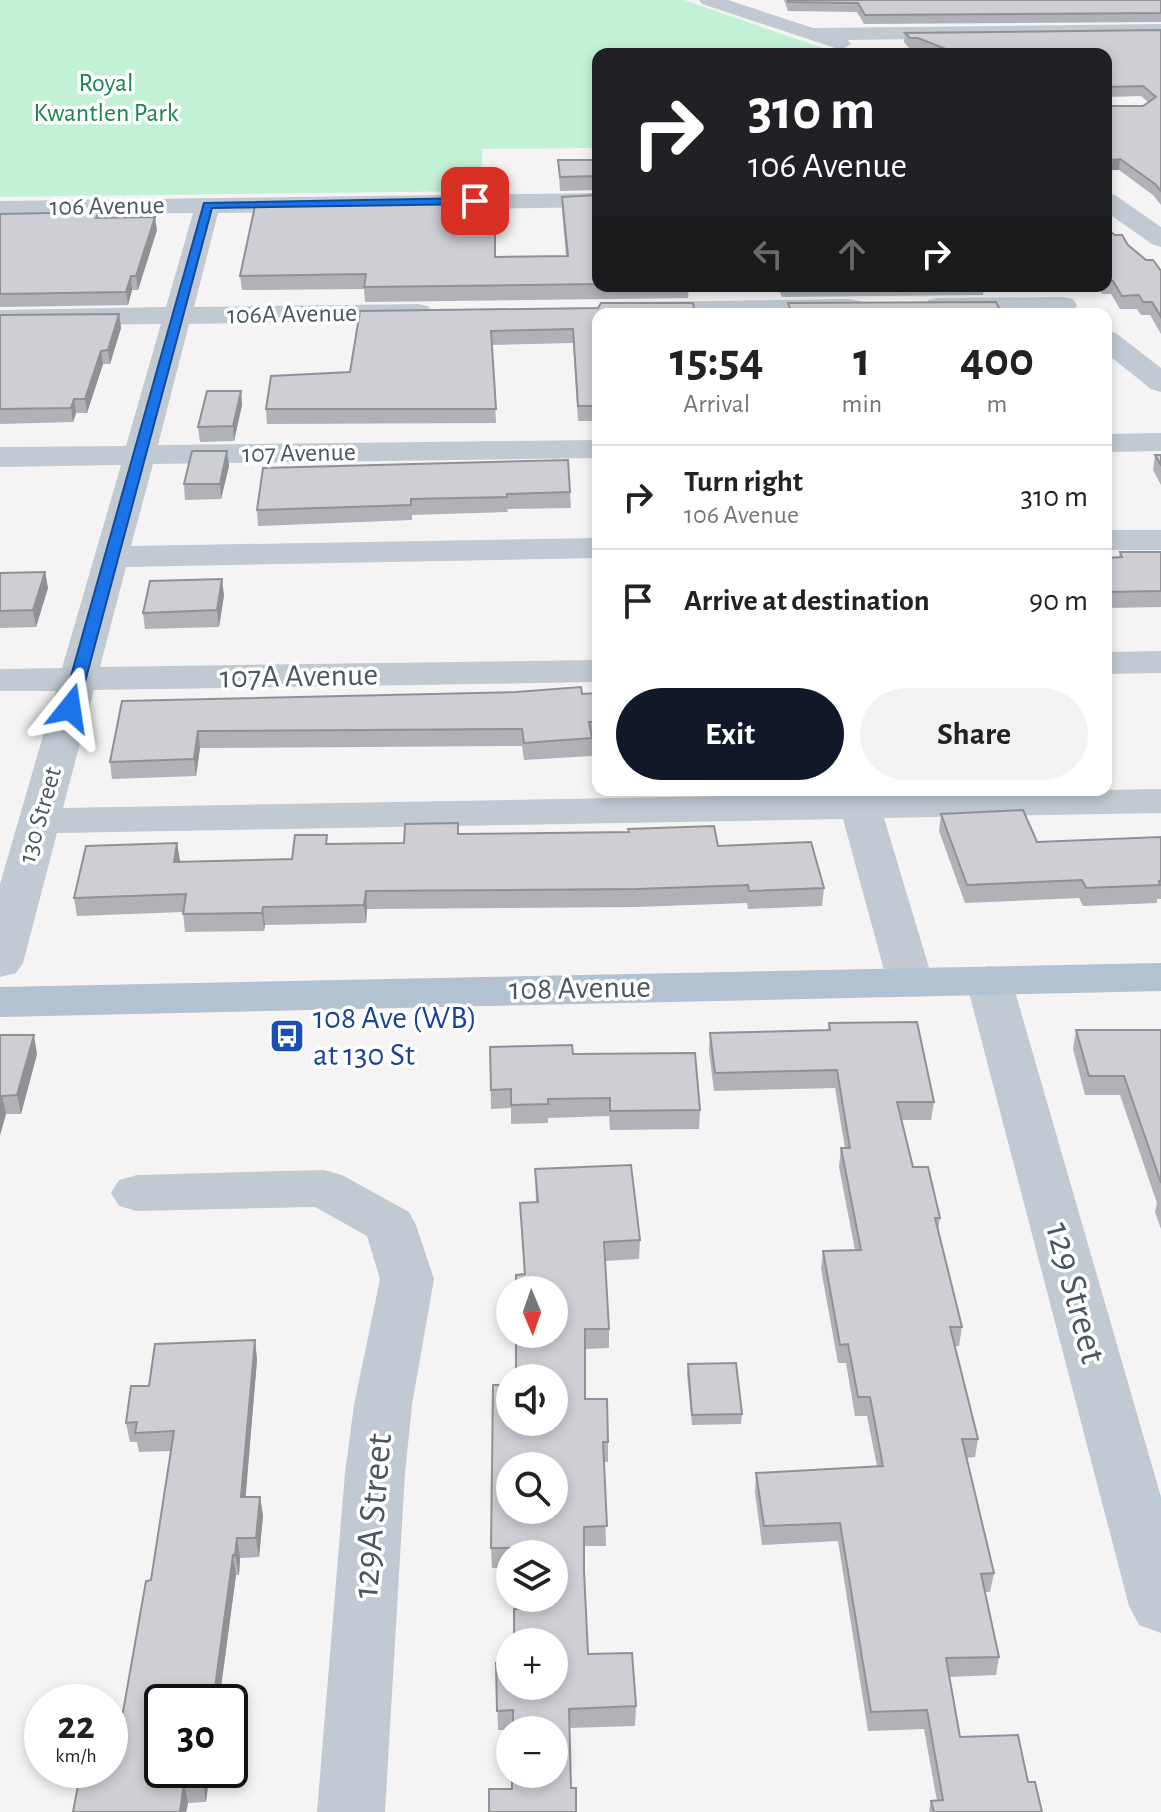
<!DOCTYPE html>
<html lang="en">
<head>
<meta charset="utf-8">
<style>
	:root { --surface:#fff; --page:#f2f2f2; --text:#222; --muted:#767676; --line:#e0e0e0; --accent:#111827 }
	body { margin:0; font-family:"Alegreya Sans",sans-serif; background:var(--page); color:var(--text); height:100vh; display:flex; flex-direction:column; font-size:30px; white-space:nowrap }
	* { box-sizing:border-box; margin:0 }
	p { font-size:26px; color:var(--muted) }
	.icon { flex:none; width:44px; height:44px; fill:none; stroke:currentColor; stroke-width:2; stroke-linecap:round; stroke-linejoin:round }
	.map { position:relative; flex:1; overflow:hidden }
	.side { position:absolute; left:592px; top:308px; width:520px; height:488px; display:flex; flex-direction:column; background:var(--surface); border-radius:16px; box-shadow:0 4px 12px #0003 }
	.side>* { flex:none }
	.guide { position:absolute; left:592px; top:48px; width:520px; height:244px; border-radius:16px; box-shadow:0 4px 12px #0003; background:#202124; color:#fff; overflow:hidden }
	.needle { width:52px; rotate:178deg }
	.tools { position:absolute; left:496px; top:1276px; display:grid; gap:16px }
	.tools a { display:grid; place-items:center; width:72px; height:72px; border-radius:50%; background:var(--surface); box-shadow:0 4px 12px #0003; font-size:40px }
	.speed { position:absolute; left:24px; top:1684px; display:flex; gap:16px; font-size:40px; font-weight:700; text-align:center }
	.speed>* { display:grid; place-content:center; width:104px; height:104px; border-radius:50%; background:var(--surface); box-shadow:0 4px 12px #0003; line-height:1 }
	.speed small { font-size:20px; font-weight:400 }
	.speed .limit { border:4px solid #111; border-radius:12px; background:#fff; color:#111 }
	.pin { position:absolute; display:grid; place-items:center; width:68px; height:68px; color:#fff; margin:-34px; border-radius:16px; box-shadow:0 4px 12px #0006 }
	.me { position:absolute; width:88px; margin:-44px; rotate:15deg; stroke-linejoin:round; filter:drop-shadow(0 0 6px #0008) }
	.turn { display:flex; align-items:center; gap:28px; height:168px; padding:0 24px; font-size:36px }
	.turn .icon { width:104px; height:104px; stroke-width:2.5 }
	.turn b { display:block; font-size:56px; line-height:68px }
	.lanes { display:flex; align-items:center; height:76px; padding:0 24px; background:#0003; justify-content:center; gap:40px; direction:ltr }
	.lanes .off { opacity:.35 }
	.eta { display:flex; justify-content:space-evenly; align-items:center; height:136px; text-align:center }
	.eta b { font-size:48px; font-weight:700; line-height:56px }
	.button { display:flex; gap:16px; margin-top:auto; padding:16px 24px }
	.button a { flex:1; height:92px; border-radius:48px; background:var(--accent); color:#fff; font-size:32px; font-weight:700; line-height:92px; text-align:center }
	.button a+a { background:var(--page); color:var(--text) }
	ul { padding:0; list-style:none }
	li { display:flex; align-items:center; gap:24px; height:104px; padding:0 24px; border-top:2px solid var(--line) }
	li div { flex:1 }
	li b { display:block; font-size:30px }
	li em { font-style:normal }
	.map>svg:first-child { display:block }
	.green { fill:#c3f1d5 }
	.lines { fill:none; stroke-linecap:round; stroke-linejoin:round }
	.minor { fill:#c1cad2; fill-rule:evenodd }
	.major { fill:#b3c2d1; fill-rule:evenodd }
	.wall { fill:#b0b2b7 }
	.shaded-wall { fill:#909195 }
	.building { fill:#cdcfd5; stroke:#909195; stroke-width:2; fill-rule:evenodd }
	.route { fill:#1a73e8; stroke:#114b97; stroke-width:2 }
	.labels { text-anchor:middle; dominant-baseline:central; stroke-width:7; stroke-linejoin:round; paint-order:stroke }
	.far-park-label { font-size:26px; fill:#17864f; stroke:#fff }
	.far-street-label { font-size:26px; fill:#4a5661; stroke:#fff }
	.street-label { font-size:32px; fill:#4a5661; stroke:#fff }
	.transit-label { font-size:32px; fill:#164399; stroke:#fff; text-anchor:start }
	.near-street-label { font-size:38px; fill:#4a5661; stroke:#fff }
</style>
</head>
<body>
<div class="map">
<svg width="1161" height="1812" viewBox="0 0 1161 1812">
	<rect width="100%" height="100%" fill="#f5f3f3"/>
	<path class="green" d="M0 0H684L840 54H598V148L482 149V191L0 197Z"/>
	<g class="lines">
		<path class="minor" d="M699 0H728L813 28 1161 24V36L848 40 851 44 841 50 702 4Z
			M598 193V207L218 213 194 307 418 304 428 306 432 312 428 318 418 320 189 324 158 445 598 440V458L153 464 131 546 598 538V558L126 567 100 667 598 660V682L94 690 63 808 836 794 835 790H875L877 794 1161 789V813L884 818 933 981 926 991 910 996 894 991 887 981 843 819 57 833 23 963 16 973 0 977V884L56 691H0V669L62 668 121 465 0 467V447L126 446 161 324 0 326V310L166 307 193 213 0 215V201Z
			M1106 193 1115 195 1161 227V247L1152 244 1106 212Z
			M1063 297 1073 299 1077 305 1073 311 937 314 928 312 924 306 928 300 938 298Z
			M850 299 860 301 864 307 860 313 623 314 620 310 624 304 634 302Z
			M1106 330 1116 333 1161 368V392L1151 389 1106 353Z
			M1161 433V451L1106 452V434Z
			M1106 530H1161V550H1106Z
			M1161 651V673L1106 674V652Z
			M989 966 1005 971 1012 981 1161 1497V1633L1139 1625 1129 1606 966 981 973 971Z
			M324 1170 342 1175 409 1212 416 1225 434 1279 412 1405 405 1473 385 1812H317L345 1473 354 1405 380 1279 367 1236 315 1207 137 1211 119 1206 111 1193 119 1180 137 1175Z"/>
		<path class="major" d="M1161 963V991L0 1017V987Z"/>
	</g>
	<path class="wall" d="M784 0H1161V22L864 24 857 12 788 11Z
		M1161 30V205L1153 195 1119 170H1111L1106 167V104L1107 106H1143L1148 102 1141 96 1106 97V54H933L917 48H909L904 42 905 33Z
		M593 149H598V190L560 191 558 160H593Z
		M598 195V286H689L688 298 365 302 364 289 242 290 240 276 496 257 566 256 562 211V197Z
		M0 214 100 218 157 230 138 290H132L128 305 0 307Z
		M1106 229 1161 271V334L1150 315H1141L1137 309H1120L1111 294H1102L1097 286H1106Z
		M777 286H984L983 295 782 297Z
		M598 308V421H578L573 343 492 345 496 423 267 424 266 409 350 372 360 311Z
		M119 314 121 328 110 364H103L87 413H76L73 422 0 424V315Z
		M241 391 242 405 234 441 200 442 198 427Z
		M227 451 229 466 221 499 185 500 184 484Z
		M1155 455H1161V485L1153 470Z
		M263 468 570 492 571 508 507 509 508 512 412 515V520L258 526 257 510Z
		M1120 552H1161V607L1106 608V558L1119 557Z
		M45 572 48 588 36 627 0 628V573Z
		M224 595 219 627 145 629 143 613Z
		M598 693V739H592V756L524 760 522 746 200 748 196 776 112 779 110 762 122 701Z
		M941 814 1037 842 1161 837V899H1157V903L1083 906 1079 898 965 903 939 831Z
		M458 823 459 834 718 846 824 888 822 906 748 909 747 903 636 907 367 909 366 923 265 925 264 931 185 932 183 912 77 916 74 898 180 860V862L292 859 328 844 404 843Z
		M829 1023 934 1102 931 1120H901L913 1167 940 1218 938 1231 962 1327 959 1346H955L978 1439 975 1457 966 1458 994 1573 990 1592H985L999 1657 996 1675 949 1677 960 1737 1028 1782 1042 1812H929L931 1801H937L924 1729 868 1731 838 1541 762 1545 755 1492 756 1473 877 1466 867 1416H855L846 1363H838L821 1269 823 1251 855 1250 839 1167 841 1148H845L835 1088 714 1091 709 1051 710 1033 828 1030Z
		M1076 1030H1161V1229L1155 1212 1157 1203 1120 1095H1085L1073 1049Z
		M0 1035 37 1054 21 1114H6L0 1135Z
		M490 1047 573 1054 700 1110 699 1129 610 1130 609 1116 548 1118V1123L511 1124V1108L491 1109Z
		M535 1169 640 1240 639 1259 605 1261 609 1329V1348L585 1349V1399L608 1442V1462H604L606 1546H584V1574L588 1654 636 1706 635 1726 569 1728 512 1789 513 1730H498L496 1663 554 1686 520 1609 554 1554H510V1568H492L491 1548 554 1422 524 1274 520 1203 536 1202Z
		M255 1340 257 1360 245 1497H260L263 1516 259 1557 240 1558 239 1575H236L219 1702H162V1770H210L206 1802 188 1803 186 1812H73L81 1770H110V1712H123L146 1581 151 1580 171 1451 139 1452 137 1442H130L126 1423 131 1386H149L155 1344Z
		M688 1364 742 1414 741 1424 692 1425 687 1374Z"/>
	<path class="shaded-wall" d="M1120 159 1119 170H1111L1113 160Z
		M155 217 157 230 138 290 136 276Z
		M131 276 132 290 128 305 126 292Z
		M119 314 121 328 110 364 108 350Z
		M101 351 103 364 87 413 85 399Z
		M241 391 242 405 234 441 233 426Z
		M74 399 76 413 73 422 71 408Z
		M227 451 229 466 221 499 220 484Z
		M45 572 48 588 36 627 33 610Z
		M222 579 224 595 219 627 217 610Z
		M198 731 200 748 196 776 194 759Z
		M177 843 180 860 177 880 174 862Z
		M366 891 367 909 366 923 364 905Z
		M263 907 265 925 264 931 262 913Z
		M34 1035 37 1054 21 1114 17 1095Z
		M2 1096 6 1114 0 1135V1102Z
		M255 1340 257 1360 244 1517 241 1497Z
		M260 1497 263 1516 259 1557 256 1538Z
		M237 1538 240 1558 239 1575 235 1555Z
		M233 1555 236 1575 219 1702H213Z
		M204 1770H210L206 1802 203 1783Z
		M184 1783 188 1803 186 1812H180Z"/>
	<path class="building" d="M788 0H1161V13L865 15 858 3 788 2Z
		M1161 30V191L1155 184 1120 159 1113 160 1106 155V104L1107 106H1143L1156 97 1143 86 1106 87V54H958L918 38H910L905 33Z
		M593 149H598V176L560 177 558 160H594Z
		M598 195V284L364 287 366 274 240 276 255 206 495 202V257L568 256 562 197Z
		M99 212 96 218 155 217 136 276H131L126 292 0 294V214Z
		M1106 229 1115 235H1122L1128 245 1146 260H1153L1161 271V317L1152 302H1143L1139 295 1122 296 1113 281H1106Z
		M996 302 1002 314H792L788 303Z
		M601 303H693L695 314H598V406H578L573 329 491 331 496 409H266L271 376 350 372 360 311 598 308Z
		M119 314 108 350 101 351 85 399H74L71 408 0 409V315Z
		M207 391H241L233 426 198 427Z
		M192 451H227L220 484H184Z
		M1155 455H1161V465Z
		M568 460 570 492 507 494V497L411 499V505L257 510 263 468Z
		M1120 552H1161V591L1106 592V558L1122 557Z
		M45 572 33 610 0 611V573Z
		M222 579 217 610 143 613 150 581Z
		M581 687 582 694 598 693V722H589L592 738 524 743 522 729 198 731 194 759 110 762 122 701 516 692Z
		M1023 810 1037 842 1161 837V881H1159L1160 885 1086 888 1082 880 967 885 941 814Z
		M458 823V834L629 832 628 829 714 826 718 846 811 842 824 888 749 891 748 885 637 889 366 891 364 905 263 907 262 913 183 914 186 894 74 898 86 846 177 843 174 862 292 859 295 835H327L326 844 404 843 405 824Z
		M917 1022 934 1102H897L913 1167H928L940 1218H935L962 1327H950L978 1439H962L994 1573 981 1574 999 1657 946 1658 960 1737 1018 1735 1028 1782H1035L1042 1812H934L931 1801 943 1800 927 1710 871 1712 840 1523 764 1526 756 1473 883 1466 870 1397H858L848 1344 840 1345 823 1251 861 1250 841 1148H850L837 1070 715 1073 710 1033 830 1030 829 1023Z
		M1076 1030H1161V1183L1124 1076H1089Z
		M0 1035H34L17 1095 2 1096 0 1102Z
		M572 1045 573 1054 695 1053 700 1110 610 1111V1098L548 1099V1104L511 1105V1089L491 1090 490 1047Z
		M631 1165 640 1240 604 1242 609 1329H585V1399H607L608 1442H603L607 1526 584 1527V1571L588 1654 632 1653 636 1706 569 1709 571 1788H576V1812H489V1789H512V1774H554V1730H513V1710L497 1711 496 1663 510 1662V1686H554V1642H514V1609H520V1598H554V1554H519V1548H491L493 1385H510V1422H554V1378H516V1334H554V1290H516V1275L525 1274 520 1203 538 1202 535 1169ZM510 1466H554V1510H510Z
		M255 1340 241 1497H260L256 1538H237L235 1555H233L213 1702H162V1770H204L203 1783H184L180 1812H73L81 1770H110V1712H123L146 1581 151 1580 174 1431 135 1433 137 1422 126 1423 131 1386H149L155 1344Z
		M736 1363 742 1414 692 1415 688 1364Z"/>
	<path class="route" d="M475 198 480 201 478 204 212 208 78 708 70 713 64 711 62 708 204 203Z"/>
	<defs>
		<g id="bus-square" transform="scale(1.8)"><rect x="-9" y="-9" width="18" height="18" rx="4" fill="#1a4fb4" stroke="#fff"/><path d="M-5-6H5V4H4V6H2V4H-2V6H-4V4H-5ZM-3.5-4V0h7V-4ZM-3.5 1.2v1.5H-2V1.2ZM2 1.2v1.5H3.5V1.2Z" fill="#fff"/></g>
	</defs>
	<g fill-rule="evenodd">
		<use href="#bus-square" x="287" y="1036"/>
	</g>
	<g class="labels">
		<g class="far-park-label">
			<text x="106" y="83">Royal<tspan x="106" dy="30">Kwantlen Park</tspan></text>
		</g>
		<g class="far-street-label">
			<text transform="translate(107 206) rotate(-1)">106 Avenue</text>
			<text transform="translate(292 314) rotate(-1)">106A Avenue</text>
			<text transform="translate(299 453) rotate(-1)">107 Avenue</text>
			<text transform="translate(40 815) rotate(-74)">130 Street</text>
		</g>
		<g class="street-label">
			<text transform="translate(299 676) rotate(-1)">107A Avenue</text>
			<text transform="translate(580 988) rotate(-1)">108 Avenue</text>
		</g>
		<g class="transit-label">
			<text x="313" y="1018">108 Ave (WB)<tspan x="313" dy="37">at 130 St</tspan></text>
		</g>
		<g class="near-street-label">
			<text transform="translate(1075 1293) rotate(75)">129 Street</text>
			<text transform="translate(373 1516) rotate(-85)">129A Street</text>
		</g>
	</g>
</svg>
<div class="tools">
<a><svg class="needle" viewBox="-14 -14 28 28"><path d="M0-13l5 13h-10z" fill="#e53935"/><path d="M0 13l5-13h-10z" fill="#767676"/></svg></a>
<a><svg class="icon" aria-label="sound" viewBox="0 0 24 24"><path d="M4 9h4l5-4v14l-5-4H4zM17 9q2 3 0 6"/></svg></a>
<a><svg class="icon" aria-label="search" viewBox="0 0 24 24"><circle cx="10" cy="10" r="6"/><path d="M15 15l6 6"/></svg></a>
<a><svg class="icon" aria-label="layers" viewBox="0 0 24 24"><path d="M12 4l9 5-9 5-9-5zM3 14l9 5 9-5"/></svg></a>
<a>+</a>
<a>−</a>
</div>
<div class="speed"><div>22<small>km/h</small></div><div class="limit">30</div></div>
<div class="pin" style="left:475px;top:201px;background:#d93025"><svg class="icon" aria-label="arrive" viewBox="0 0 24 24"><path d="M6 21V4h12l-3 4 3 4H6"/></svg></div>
<svg class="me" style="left:70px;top:708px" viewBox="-20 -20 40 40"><path d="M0-17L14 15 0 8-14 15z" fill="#1a73e8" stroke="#fff" stroke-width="4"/></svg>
<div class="guide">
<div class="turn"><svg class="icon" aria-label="right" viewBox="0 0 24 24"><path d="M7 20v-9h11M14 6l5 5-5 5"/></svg><div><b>310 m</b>106 Avenue</div></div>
<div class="lanes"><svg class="icon off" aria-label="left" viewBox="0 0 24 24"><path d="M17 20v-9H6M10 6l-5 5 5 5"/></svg><svg class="icon off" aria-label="ahead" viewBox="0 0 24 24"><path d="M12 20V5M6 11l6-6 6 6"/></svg><svg class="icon" aria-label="right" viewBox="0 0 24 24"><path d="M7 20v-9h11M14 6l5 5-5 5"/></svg></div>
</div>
<section class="side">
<div class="eta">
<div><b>15:54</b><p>Arrival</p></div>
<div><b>1</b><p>min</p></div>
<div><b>400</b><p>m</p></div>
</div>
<ul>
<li><svg class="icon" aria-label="right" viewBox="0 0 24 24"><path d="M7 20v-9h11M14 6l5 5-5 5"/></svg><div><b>Turn right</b><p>106 Avenue</p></div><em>310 m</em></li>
<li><svg class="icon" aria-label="arrive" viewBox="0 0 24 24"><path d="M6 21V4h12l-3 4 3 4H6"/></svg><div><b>Arrive at destination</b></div><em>90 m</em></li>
</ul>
<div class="button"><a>Exit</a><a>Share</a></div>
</section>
</div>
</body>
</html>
